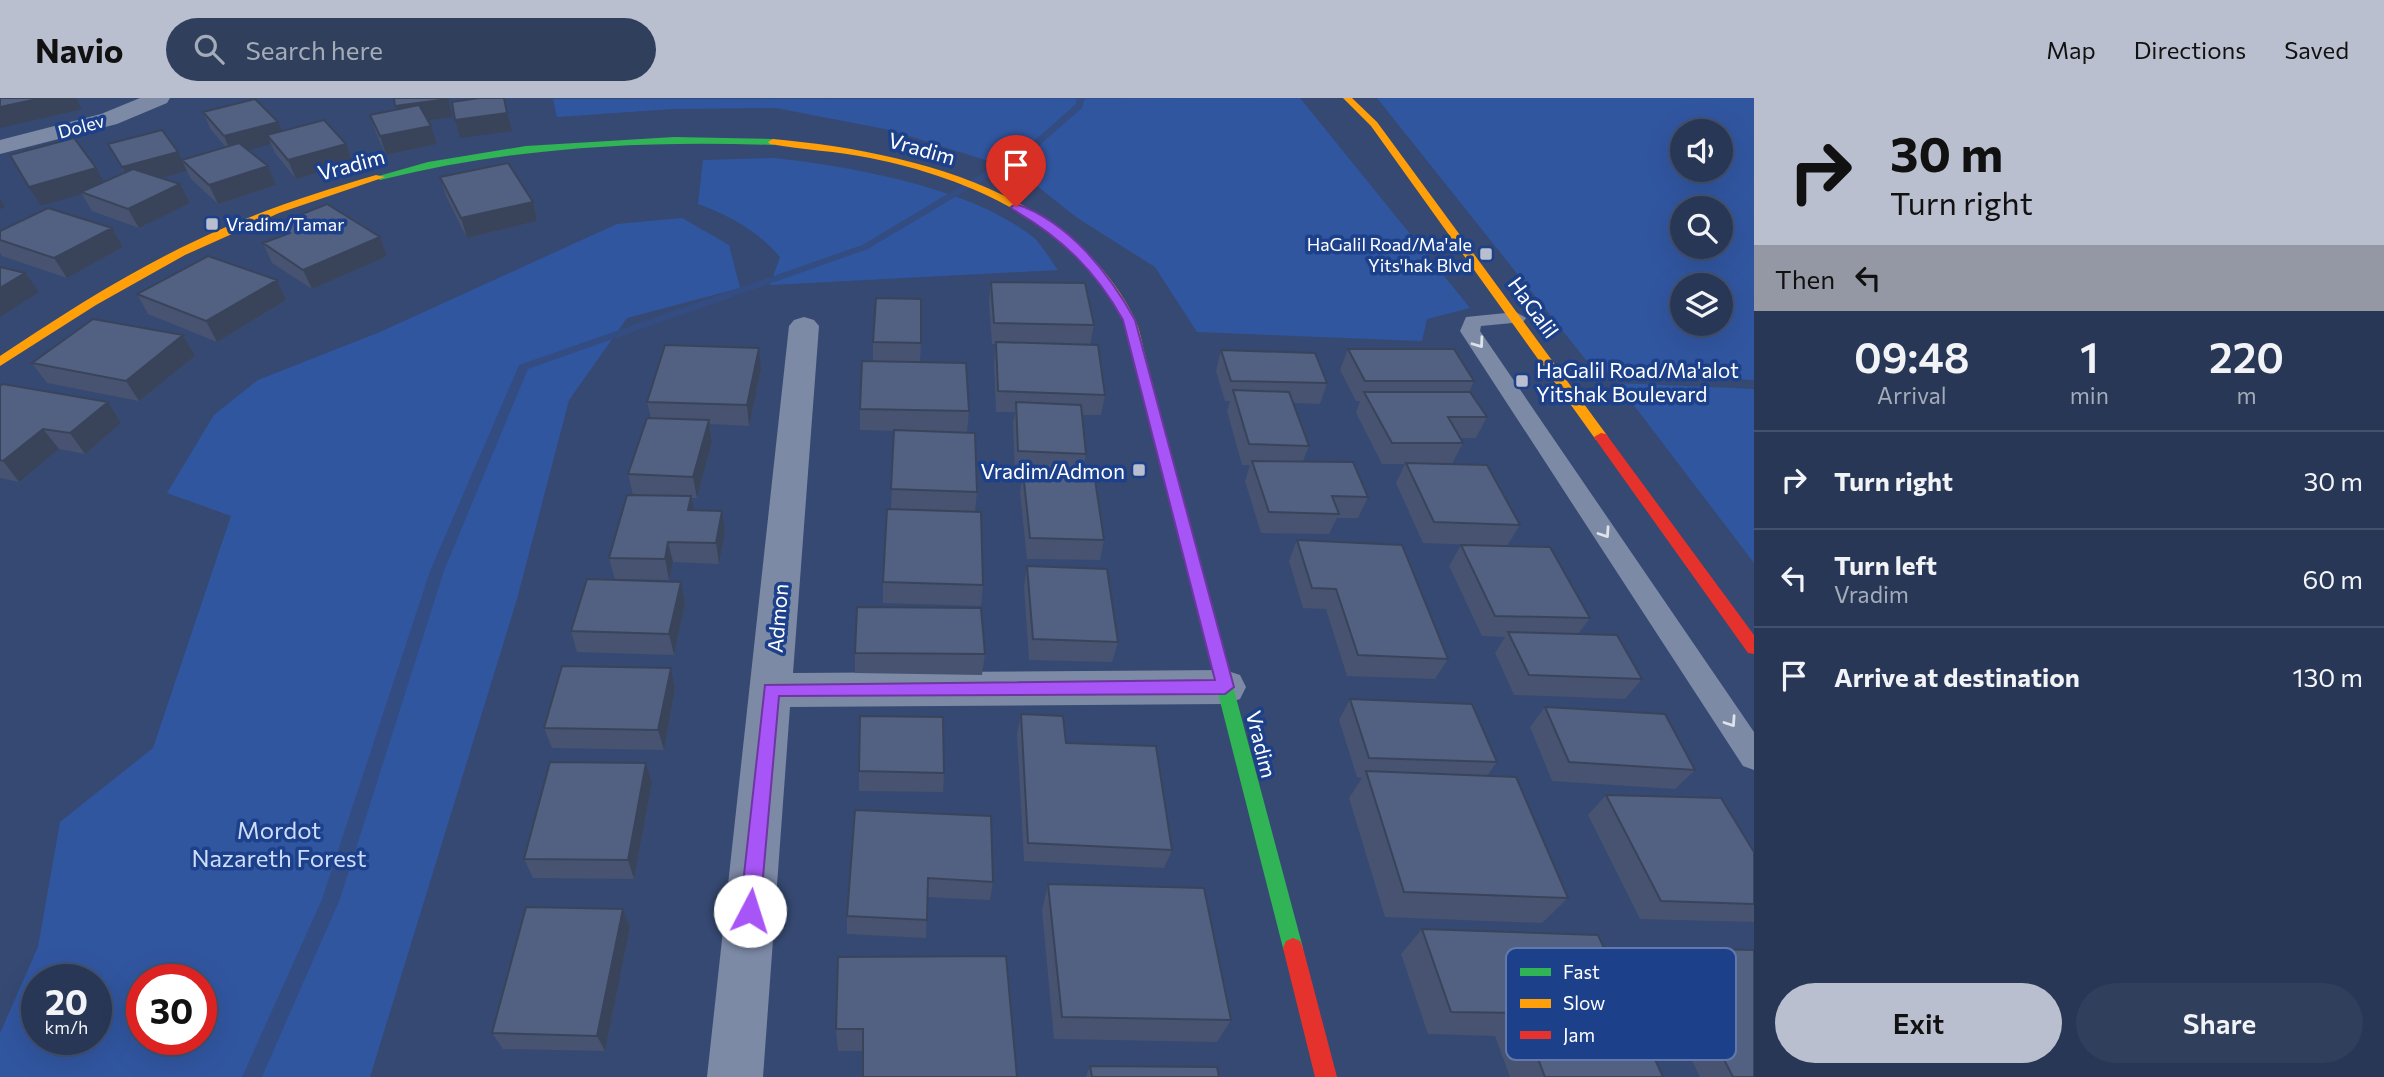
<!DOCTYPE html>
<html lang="en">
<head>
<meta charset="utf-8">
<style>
	:root { --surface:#283756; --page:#303f5c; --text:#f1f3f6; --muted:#a5acb9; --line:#44516c; --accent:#b9bfce }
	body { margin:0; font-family:Commissioner,sans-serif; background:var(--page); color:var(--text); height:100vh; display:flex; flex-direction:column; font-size:26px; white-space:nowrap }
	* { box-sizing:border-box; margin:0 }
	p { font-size:23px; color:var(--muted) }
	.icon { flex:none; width:38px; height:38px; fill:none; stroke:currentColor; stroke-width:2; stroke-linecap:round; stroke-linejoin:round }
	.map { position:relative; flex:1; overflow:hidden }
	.side { display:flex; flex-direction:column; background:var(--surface); width:630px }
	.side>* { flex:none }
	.guide { background:#b9bfce; color:#111; overflow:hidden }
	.buttons { position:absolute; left:1670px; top:21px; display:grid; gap:14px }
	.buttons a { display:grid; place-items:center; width:63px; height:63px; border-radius:50%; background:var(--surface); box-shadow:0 7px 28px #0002,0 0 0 2px var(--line); font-size:35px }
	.speed { position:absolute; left:21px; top:866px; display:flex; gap:14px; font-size:35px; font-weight:700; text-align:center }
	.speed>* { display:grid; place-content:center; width:91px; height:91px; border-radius:50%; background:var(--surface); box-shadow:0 7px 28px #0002,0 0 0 2px var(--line); line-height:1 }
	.speed small { font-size:18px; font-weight:400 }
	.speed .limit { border:10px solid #d22; background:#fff; color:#111 }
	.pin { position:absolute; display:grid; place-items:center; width:60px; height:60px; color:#fff; margin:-72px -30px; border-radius:50% 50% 50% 0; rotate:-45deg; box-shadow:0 0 7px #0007 }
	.pin .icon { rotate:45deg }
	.me { position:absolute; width:77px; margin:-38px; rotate:5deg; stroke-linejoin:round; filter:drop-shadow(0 0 5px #0008) }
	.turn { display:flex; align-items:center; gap:24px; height:147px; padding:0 21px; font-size:32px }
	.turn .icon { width:91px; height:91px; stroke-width:2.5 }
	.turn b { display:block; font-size:49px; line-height:60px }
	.then { display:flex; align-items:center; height:66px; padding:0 21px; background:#0003; gap:14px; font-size:26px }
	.eta { display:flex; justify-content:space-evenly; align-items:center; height:119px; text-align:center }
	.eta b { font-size:42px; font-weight:600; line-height:49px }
	.primary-button { display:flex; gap:14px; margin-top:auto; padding:14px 21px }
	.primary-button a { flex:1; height:80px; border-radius:42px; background:var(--accent); color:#111; font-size:28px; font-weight:600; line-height:80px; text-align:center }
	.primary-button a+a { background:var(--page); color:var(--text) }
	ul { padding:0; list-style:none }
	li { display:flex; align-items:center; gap:21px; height:98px; padding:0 21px; border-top:2px solid var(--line) }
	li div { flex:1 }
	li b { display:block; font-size:26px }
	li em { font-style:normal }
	header { display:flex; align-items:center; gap:42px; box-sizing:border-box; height:98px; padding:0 35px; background:var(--accent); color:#111 }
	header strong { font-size:33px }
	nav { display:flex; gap:38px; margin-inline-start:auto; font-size:24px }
	.search { width:490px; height:63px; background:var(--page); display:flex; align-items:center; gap:18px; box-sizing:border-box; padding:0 24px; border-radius:38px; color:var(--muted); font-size:26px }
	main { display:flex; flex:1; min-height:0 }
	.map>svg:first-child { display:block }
	.green { fill:#3156a0; fill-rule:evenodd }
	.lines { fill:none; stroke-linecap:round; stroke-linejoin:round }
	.stream { fill:#334d82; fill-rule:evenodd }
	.lane { fill:#7d8aa6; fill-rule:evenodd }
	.street { fill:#7d8aa6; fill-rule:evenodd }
	.fast { fill:#30b455; fill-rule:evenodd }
	.slow { fill:#ff9f0a; fill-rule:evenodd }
	.jam { fill:#e5322d; fill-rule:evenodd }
	.wall { fill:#475370 }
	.shaded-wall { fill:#39445b }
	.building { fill:#526182; stroke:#39445b; stroke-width:2 }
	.oneway { stroke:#dee2e9 }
	.route { fill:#a855f7; stroke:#6d37a1; stroke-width:2 }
	.poi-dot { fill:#b9bfce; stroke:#1d408a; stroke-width:2.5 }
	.labels { text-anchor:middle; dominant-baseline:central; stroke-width:7; stroke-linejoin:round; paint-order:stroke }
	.far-street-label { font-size:18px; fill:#fff; stroke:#1d408a }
	.far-poi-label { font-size:18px; fill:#fff; stroke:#1d408a; text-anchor:start }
	.street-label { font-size:21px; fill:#fff; stroke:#1d408a }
	.poi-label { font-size:21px; fill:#fff; stroke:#1d408a; text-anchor:start }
	.near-park-label { font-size:24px; fill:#cddcf9; stroke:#1d408a }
	.key { fill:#1d408a; stroke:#6179ad; stroke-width:2 }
	.key-label { font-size:19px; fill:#fff }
</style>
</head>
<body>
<header>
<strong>Navio</strong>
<div class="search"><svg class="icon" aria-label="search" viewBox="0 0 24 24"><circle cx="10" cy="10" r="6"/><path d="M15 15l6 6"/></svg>Search here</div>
<nav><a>Map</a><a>Directions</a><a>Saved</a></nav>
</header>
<main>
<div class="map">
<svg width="1754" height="979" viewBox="0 0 1754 979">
	<rect width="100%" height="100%" fill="#364972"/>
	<path class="green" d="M1300 0 1470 210 1427 221 1422 243 1197 234 1155 169 1076 119 1017 72 890 32 776 10 673 11 557 19 553 1Z
		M1377 0H1754V282L1601 273 1592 262H1586ZM1720 33V72H1682V33ZM1720 110V149H1682V110ZM1682 187H1720V226H1682Z
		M775 60C853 69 968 89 1032 138 1042 146 1050 162 1058 172L770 187 780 159C757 132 730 118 698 106L703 62Z
		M682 120 729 147 740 190 627 220 569 302 517 501 370 979H0V935L38 849 60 724 153 650 231 418 167 395 214 317 258 282 380 234 617 126ZM96 882V942H37V882ZM201 882V942H142V882Z
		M1617 285 1754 291V465Z"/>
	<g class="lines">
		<path class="stream" d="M1077 0H1085L1082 10 1034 52 868 151 528 271 444 473 340 801 262 979H242L322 801 430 473 519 267 862 147 1028 48 1075 7Z"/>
		<path class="lane" d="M1516 214 1526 220 1523 224 1481 228 1480 233 1754 634V672L1743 668 1460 233 1466 219Z"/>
		<path class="street" d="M140 0H170L167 5 117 26 0 56V42L101 16Z
			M804 219 814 222 819 228 793 575 1225 572 1240 577 1246 589 1240 601 1225 606 790 609 763 979H707L789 228 794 222Z"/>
		<path class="fast" d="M674 39 773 41 778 44 773 47C639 42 510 50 380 82L375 79 428 64 526 48Z
			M1165 355 1172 360 1303 850 1300 857 1293 860 1286 857 1283 850 1158 360Z"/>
		<path class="slow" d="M1343 0H1352L1377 24 1606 336 1608 339 1606 342H1596L1371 28Z
			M773 41C904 53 1071 90 1135 221 1140 232 1142 245 1145 257 1154 291 1163 326 1172 360L1170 363 1165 365 1158 360C1150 325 1141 291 1132 256 1129 245 1128 231 1123 220 1077 127 967 79 870 60 837 53 803 52 770 46L768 44Z
			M376 77 385 79 279 115 185 157 96 207 0 268V258C72 210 146 163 226 129 275 108 325 92 376 77Z"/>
		<path class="jam" d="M1601 335 1606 336 1754 537V556L1748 555 1596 342 1594 339Z
			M1293 840 1300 843 1303 850 1337 979H1315L1283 850 1286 843Z"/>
	</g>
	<path class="wall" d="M394 0H448L453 19 428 22 437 46 386 57 376 35 370 17 396 12Z
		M203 14 282 33 346 46 353 65 296 81 275 55 271 46 248 52 268 68 276 87 218 106 191 81 187 73 161 80 180 86 190 105 139 130 92 113 82 96 41 108 103 84 124 74 108 46 182 62 226 49 211 32Z
		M440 79 533 104 537 123 467 140 446 98Z
		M277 126 380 139 387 158 312 191 272 165 263 145 282 138Z
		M112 130 123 149 67 180 2 158 0 155V133Z
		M277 182 286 202 217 244 148 216 137 196Z
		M991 184 1094 227 1090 247 1105 297 1101 317H1082L1086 356 1082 375 1104 442 1100 462 1027 461 1020 394 1023 374H1015L1013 325 1015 314H996L994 264 996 246H992L989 204Z
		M183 237 195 258 139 303 47 285 32 265Z
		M873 244 921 245 920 264 969 313 967 334 977 394 975 414 983 487 981 508 883 505V484L891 411 894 333 860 332V311L873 264Z
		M1348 251 1474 283 1469 294 1487 319 1476 340H1460L1463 345 1452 366 1520 427 1507 448 1423 445 1396 385 1405 366H1382L1356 315 1360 303H1356L1340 272Z
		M1221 252 1327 285 1320 306 1293 305 1309 348 1303 363 1368 399 1358 420H1337L1329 436 1261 435 1245 383 1250 367H1242L1227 313 1230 303H1225L1216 273Z
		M761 271 749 328 710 326 712 343 697 400H691L694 413 725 434 719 466 673 464 669 482 615 481 609 460 633 397 628 376 651 320 647 304Z
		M0 288 108 304 121 325 85 356 59 351 19 384 0 380Z
		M1297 442 1448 561 1435 581 1347 578 1326 511 1303 510 1289 463Z
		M1461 447 1590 520 1578 536 1642 581 1625 601 1514 597 1495 555 1505 539 1482 538 1449 468Z
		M1027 468 1118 544 1112 564 1029 562 1024 489Z
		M685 505 674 557 577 554 571 533Z
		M855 555 985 556 982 577 855 575Z
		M671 570 675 590 664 652 552 650 544 630Z
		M1350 601 1497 664 1487 678 1568 800 1542 825 1385 819 1349 700 1362 680 1357 679 1339 622Z
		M1545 609 1695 672 1675 691 1552 683 1530 629Z
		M1021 616 1066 645 1172 752 1164 770 1024 763 1017 636Z
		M646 665 652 684 634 781 533 780 524 761Z
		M859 673 944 675 943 694 859 693Z
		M1606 697 1754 754V824L1640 821 1588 717Z
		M855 712 993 784 990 802 927 799 926 840 847 836V818Z
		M1048 786 1231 922 1217 944 1054 941 1042 812Z
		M623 811 630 829 605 953 503 951 492 935Z
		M1422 831 1663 979H1510L1495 938 1428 936 1401 856Z
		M1667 850 1754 979H1700L1645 867Z
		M1006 858 863 953H838L836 931Z
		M1090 968 1219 979H1086Z"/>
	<path class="shaded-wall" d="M42 0H76L82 11 0 30V9Z
		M448 0 453 19 401 26 395 8Z
		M507 15 512 33 460 40 455 22Z
		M278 24 286 42 267 37 271 46 232 57 224 38Z
		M431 28 437 46 386 57 380 38Z
		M346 46 353 65 296 81 288 62Z
		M178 54 187 73 132 88 122 69Z
		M268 68 276 87 218 106 209 87Z
		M96 70 107 89 81 94 82 96 41 108 29 89Z
		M180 86 190 105 139 130 128 111Z
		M0 100 5 109 0 111Z
		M533 104 537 123 467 140 461 120Z
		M112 130 123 149 67 180 54 160Z
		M380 139 387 158 312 191 303 172Z
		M25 175 39 194 0 219V190Z
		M277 182 286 202 217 244 206 223Z
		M183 237 195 258 139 303 126 283Z
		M759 250 761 271 749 328 747 307Z
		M108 304 121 325 85 356 70 335Z
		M709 322 712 343 697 400 693 379Z
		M43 331 59 351 19 384 3 363Z
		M691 398 695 419 688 412Z
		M722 413 725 434 719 466 716 445Z
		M668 444 673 464 669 482 665 461Z
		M681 484 685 505 674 557 669 536Z
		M671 570 675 590 664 652 658 632Z
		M646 665 652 684 634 781 628 762Z
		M623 811 630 829 605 953 597 938Z"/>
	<path class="building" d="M0 0H42L0 9Z
		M394 0H447L448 1 395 8Z
		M479 0H504L507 15 455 22 452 4Z
		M255 1 278 24 224 38 203 14Z
		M419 7 431 28 380 38 370 17Z
		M324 22 346 46 288 62 267 37Z
		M162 32 178 54 122 69 108 46Z
		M74 40 96 70 29 89 10 57Z
		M239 45 268 68 209 87 182 62Z
		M508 65 533 104 461 120 440 79Z
		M133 71 180 86 128 111 81 94Z
		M327 106 380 139 303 172 263 145 290 135 277 126Z
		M48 110 112 130 54 160 0 142V133Z
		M208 158 277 182 206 223 137 196Z
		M0 169 25 175 0 190Z
		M991 184 1085 185 1094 227 994 225Z
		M876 200 921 201V245L873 244Z
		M93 221 183 237 126 283 32 265Z
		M996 244 1098 247 1105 297 998 293Z
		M665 247 759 250 747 307 647 304Z
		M1348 251H1454L1474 283H1365Z
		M1221 252 1315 255 1327 285 1231 283Z
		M862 263 966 265 969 313 860 311Z
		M3 286 108 304 70 335 43 331 3 363 0 362V288Z
		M1233 292 1289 294 1309 348 1249 346Z
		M1364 294H1470L1487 319H1448L1463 345H1392Z
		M1016 304 1081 307 1086 356 1018 353Z
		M647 320 709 322 693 379 628 376Z
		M894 332 975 335 977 394 891 391Z
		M1252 363 1353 364 1368 399 1332 398 1339 416 1269 414Z
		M1406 365 1487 367 1520 427 1434 424Z
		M1023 374 1094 375 1104 442 1030 440Z
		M627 397 691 398 688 412 722 413 716 445 668 444 665 461 609 460Z
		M887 411 981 414 983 487 883 484Z
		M1297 442 1402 447 1448 561 1358 557 1336 491 1312 490Z
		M1461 447 1550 449 1590 520 1495 518Z
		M1027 468 1107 471 1118 544 1033 541Z
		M587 481 681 484 669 536 571 533Z
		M857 509 981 510 985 556 855 555Z
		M1508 534 1617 537 1642 581 1529 577Z
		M562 568 671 570 658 632 544 630Z
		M1350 601 1472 606 1497 664 1369 660Z
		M1545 609 1665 616 1695 672 1569 664Z
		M1021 616 1063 618 1066 645 1156 648 1172 752 1028 745Z
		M860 618 943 619 944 675 859 673Z
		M550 664 646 665 628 762 524 761Z
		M1366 673 1516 679 1568 800 1404 794Z
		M1606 697 1721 700 1754 754V806L1661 803Z
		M855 712 991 718 993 784 928 780 927 822 847 818Z
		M1048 786 1204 790 1231 922 1062 919Z
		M526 809 623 811 597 938 492 935Z
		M1422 831 1598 837 1663 979H1545L1521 915 1451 914Z
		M1667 850 1754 852V979H1733Z
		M1006 858 1017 979H863V931H836L838 859Z
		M1090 968 1217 969 1219 979H1092Z"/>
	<defs><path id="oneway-chevron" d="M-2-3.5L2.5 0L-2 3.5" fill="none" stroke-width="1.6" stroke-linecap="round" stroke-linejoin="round" transform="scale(1.75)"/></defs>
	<g class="oneway">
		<use href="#oneway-chevron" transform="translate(1479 245) rotate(54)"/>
		<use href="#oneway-chevron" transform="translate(1605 435) rotate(56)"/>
		<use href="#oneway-chevron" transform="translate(1731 624) rotate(56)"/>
	</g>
	<path class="route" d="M1016 106C1069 124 1109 175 1135 222L1234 589 1225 596 779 598 760 813 757 820 750 823 743 820 740 813 765 587 1215 582 1123 222C1096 173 1061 139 1012 111L1011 109Z"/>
	<g class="poi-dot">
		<rect x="205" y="119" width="14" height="14" rx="3.5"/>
		<rect x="1479" y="149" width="14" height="14" rx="3.5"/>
		<rect x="1515" y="276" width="14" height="14" rx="3.5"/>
		<rect x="1132" y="365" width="14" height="14" rx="3.5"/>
	</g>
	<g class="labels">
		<g class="far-street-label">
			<text transform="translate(81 28) rotate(-15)">Dolev</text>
		</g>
		<g class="far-poi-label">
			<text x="226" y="126">Vradim/Tamar</text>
			<text x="1472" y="146" text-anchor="end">HaGalil Road/Ma'ale<tspan x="1472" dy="21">Yits'hak Blvd</tspan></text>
		</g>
		<g class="street-label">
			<text transform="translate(922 50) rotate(16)">Vradim</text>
			<text transform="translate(351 66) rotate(-15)">Vradim</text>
			<text transform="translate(1534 209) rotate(54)">HaGalil</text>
			<text transform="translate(777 520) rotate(-85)">Admon</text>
			<text transform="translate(1262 646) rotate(76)">Vradim</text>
		</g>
		<g class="poi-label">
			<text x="1536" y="271">HaGalil Road/Ma'alot<tspan x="1536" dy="24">Yitshak Boulevard</tspan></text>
			<text x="1125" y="372" text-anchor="end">Vradim/Admon</text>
		</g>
		<g class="near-park-label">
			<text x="279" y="731">Mordot<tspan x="279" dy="28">Nazareth Forest</tspan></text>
		</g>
	</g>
	<rect x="1506" y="850" width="230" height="112" rx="10" class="key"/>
	<rect x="1520" y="870" width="31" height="8" fill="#30b455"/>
	<rect x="1520" y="901" width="31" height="9" fill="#ff9f0a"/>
	<rect x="1520" y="933" width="31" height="8" fill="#e5322d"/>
	<g class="key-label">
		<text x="1563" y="881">Fast</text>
		<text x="1563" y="912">Slow</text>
		<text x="1563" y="944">Jam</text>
	</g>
</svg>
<div class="buttons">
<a><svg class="icon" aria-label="sound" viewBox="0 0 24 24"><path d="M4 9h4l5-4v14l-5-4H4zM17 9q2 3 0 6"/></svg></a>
<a><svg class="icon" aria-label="search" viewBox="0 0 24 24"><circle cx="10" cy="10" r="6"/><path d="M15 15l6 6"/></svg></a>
<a><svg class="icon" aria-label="layers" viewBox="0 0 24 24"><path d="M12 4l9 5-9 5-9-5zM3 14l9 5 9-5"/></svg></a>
</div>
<div class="speed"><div>20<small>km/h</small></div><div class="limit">30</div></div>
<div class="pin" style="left:1016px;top:109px;background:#d93025"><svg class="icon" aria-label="arrive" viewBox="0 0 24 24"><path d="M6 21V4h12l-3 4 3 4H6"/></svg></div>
<svg class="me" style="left:750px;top:813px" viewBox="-20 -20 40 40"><circle r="19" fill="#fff"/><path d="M0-13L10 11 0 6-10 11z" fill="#a855f7"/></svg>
</div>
<section class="side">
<div class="guide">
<div class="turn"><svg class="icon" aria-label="right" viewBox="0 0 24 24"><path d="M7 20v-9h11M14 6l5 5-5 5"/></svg><div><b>30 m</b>Turn right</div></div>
<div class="then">Then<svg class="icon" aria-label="left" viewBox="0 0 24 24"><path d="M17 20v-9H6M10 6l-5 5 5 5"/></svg></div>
</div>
<div class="eta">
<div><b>09:48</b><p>Arrival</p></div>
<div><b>1</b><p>min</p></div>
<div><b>220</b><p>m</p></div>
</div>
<ul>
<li><svg class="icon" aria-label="right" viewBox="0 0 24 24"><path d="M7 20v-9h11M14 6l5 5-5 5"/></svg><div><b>Turn right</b></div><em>30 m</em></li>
<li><svg class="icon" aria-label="left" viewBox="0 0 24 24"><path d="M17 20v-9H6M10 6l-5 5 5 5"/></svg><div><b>Turn left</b><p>Vradim</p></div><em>60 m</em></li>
<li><svg class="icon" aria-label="arrive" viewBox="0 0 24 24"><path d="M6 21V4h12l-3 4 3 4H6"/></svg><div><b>Arrive at destination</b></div><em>130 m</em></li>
</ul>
<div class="primary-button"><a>Exit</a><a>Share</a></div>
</section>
</main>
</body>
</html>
